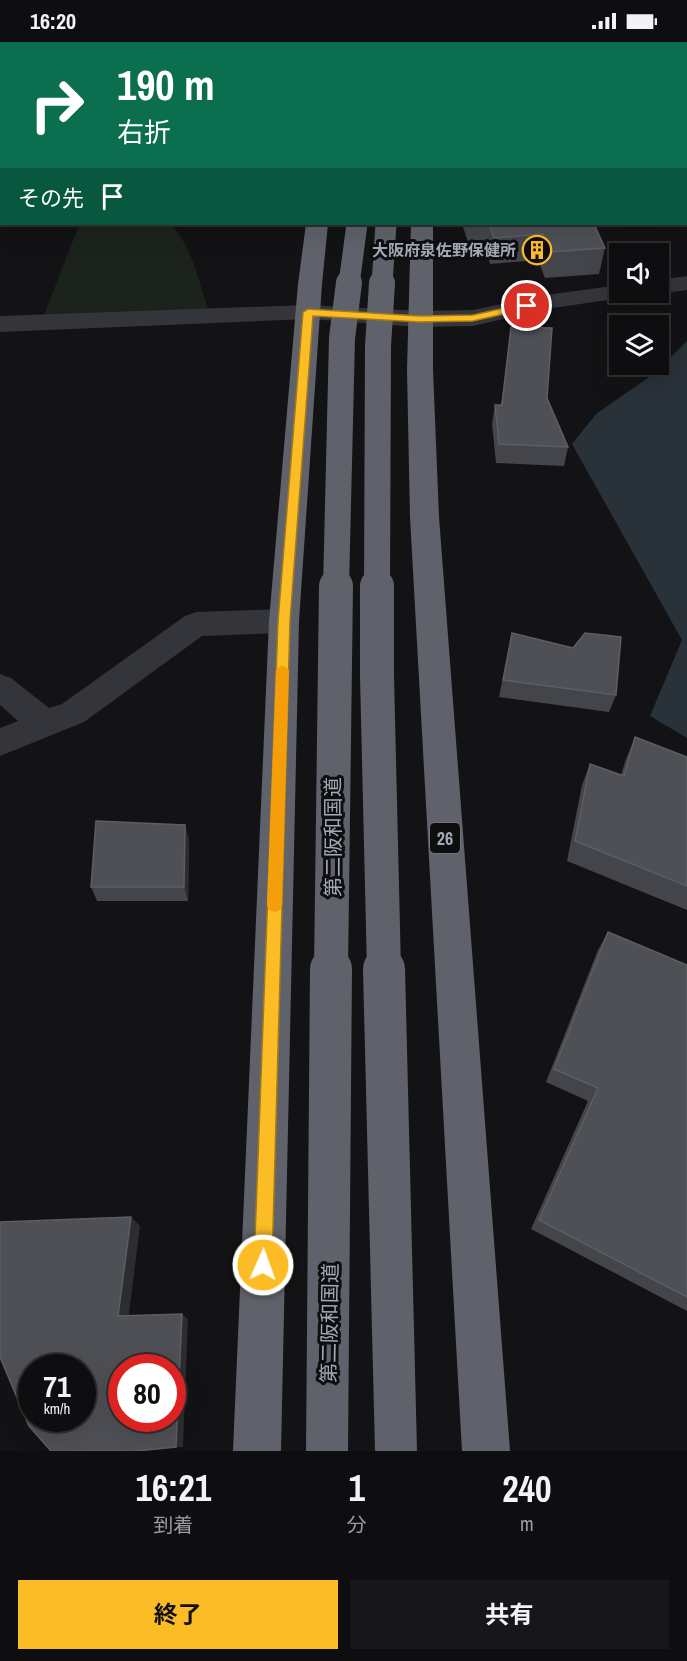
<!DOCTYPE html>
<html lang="ja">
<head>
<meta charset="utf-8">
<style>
	:root { --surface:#0e0e10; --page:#171719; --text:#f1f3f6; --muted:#9b9c9f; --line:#2e2e30; --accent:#fbbc25 }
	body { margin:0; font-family:"Archivo Narrow","Noto Sans JP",sans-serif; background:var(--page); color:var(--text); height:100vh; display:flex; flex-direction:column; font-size:22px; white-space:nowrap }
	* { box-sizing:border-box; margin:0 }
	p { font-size:20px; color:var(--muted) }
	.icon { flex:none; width:33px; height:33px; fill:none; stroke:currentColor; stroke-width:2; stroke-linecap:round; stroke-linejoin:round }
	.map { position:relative; height:1409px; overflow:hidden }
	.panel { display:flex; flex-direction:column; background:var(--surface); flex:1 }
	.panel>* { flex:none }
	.banner { position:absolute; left:0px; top:0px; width:687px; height:183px; box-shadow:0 6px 24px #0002,0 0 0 2px var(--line); background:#0b6e4f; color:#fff; overflow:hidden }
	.tools { position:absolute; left:609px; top:201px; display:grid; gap:12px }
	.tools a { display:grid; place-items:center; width:60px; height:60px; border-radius:0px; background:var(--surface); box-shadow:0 6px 24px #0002,0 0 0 2px var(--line); font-size:30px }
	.speed { position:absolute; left:18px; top:1312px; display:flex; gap:12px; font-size:30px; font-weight:700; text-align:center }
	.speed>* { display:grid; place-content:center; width:78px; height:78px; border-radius:50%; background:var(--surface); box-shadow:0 6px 24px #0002,0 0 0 2px var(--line); line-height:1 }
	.speed small { font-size:15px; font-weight:400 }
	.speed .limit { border:9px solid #d22; background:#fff; color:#111 }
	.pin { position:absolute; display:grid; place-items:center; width:51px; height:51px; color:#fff; margin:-26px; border:3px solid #fff; border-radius:50%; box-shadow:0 2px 6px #0007 }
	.me { position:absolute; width:66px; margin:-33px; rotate:2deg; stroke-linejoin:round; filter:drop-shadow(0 0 4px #0008) }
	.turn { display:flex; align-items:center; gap:21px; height:126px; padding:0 18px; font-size:27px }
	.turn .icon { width:78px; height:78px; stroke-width:2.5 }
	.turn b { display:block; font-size:42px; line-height:51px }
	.then { display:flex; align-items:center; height:57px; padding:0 18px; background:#0003; gap:12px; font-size:22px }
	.eta { display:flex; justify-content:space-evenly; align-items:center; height:102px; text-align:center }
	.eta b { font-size:36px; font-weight:700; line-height:42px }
	.primary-button { display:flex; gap:12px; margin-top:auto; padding:12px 18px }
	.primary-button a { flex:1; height:69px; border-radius:0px; background:var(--accent); color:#111; font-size:24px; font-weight:700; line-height:69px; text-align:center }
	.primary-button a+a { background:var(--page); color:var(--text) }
	.status { display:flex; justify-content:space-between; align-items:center; height:42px; padding:0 30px; background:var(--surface); direction:ltr }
	.status svg { height:16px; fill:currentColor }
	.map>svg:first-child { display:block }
	.green { fill:#1b231c }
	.water { fill:#293139 }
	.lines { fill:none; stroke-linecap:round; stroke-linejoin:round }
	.minor { fill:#34353a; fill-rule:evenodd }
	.highway { fill:#60626b; fill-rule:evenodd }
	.highway-bridge-far3 { stroke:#60626b; stroke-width:21 }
	.highway-bridge-far2 { stroke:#60626b; stroke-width:26 }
	.highway-bridge-far1 { stroke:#60626b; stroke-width:34 }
	.highway-bridge { stroke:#60626b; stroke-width:42 }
	.wall { fill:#44454a }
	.shaded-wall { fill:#2c2d30 }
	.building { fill:#4f5056; stroke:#5c5e65; stroke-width:1.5; fill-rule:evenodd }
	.route { fill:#fbbc25; stroke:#a37a18; stroke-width:1.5 }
	.slow { fill:#f59e0b }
	.labels { text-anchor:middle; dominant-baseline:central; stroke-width:6; stroke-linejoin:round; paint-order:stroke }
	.far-poi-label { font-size:16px; font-weight:bold; fill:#a4a9b6; stroke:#0e0e10; text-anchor:end }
	.shield { fill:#0e0e10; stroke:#777a84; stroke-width:1.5 }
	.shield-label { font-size:18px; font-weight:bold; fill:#a4a9b6 }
	.street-label { font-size:20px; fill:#a4a9b6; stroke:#0e0e10 }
</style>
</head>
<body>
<div class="status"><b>16:20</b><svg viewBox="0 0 49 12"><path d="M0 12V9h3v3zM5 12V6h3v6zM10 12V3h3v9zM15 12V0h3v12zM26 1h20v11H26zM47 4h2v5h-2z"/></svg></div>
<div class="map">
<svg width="687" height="1409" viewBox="0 0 687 1409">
	<rect width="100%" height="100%" fill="#131315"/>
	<path class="green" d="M86 182H171C192 205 198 237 208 267L43 276 79 183Z"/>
	<path class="water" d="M687 299V696L650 674 682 598 572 402 596 372 655 331Z"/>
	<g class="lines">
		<path class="minor" d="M8 0H32L7 2Z
			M658 0H687V7L686 2H657Z
			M0 90H2L0 103Z
			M687 234V248L658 252 651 250H658V238Z
			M620 243V250H632L628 255 546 267 473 284 420 285 308 277 0 290V274L308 263 420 269 473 268 546 253Z
			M284 567 295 571 299 579 295 587 284 591 202 594 84 680 0 714V686L18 679 0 663V632L11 636 49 666 62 662 185 574 196 570Z"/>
		<path class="highway" d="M355 0H373V2H355Z
			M385 0H403L384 2Z
			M413 0H431V2H413Z
			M444 0H462L443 2Z
			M306 182H328L322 242 299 579 281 1409H233L269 579 298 242Z
			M411 182H433V328L439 475 510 1409H462L410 475 407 328Z"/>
		<path class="highway-bridge-far3" d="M349 242 357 182
			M382 242 386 182"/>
		<path class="highway-bridge-far2" d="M336 546 342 296 349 241
			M377 546 378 304 382 241"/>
		<path class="highway-bridge-far1" d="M377 544V634L384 928
			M331 928 336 544"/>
		<path class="highway-bridge" d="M384 927 396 1409
			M327 1409 331 927"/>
	</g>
	<path class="wall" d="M462 182H594L605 206 599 232 545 236 538 218 490 222 486 208 471 209Z
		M511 285 547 356 568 405 564 424 496 421 492 382 495 363H501Z
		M512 591 573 606 616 653 609 670 499 655Z
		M635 695 687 715V868L567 819 582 743 590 722 621 733 626 717Z
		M185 783 189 798 188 859H97L91 845Z
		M608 890 687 923V1269L531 1187 588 1059 546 1040 598 908Z"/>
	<path class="shaded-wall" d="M185 783 189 798 188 859 184 845Z
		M131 1175 140 1184 128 1279 118 1274Z
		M182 1272 188 1277 183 1405H176Z"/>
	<path class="building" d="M473 182H594L605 206 550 210 543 192 494 196 489 182 474 183Z
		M511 285 552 286 547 356 568 405 499 402 495 363H502Z
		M512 591 573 606 585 591 621 595 616 653 503 638Z
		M635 695 687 715V844L575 799 590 722 624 734Z
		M96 779 185 783 184 845H91Z
		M608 890 687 923V1255L539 1178 598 1046 554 1027Z
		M131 1175 118 1274 182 1272 176 1405 136 1409H51L29 1384 0 1315V1180ZM32 1326H82V1377H32ZM122 1326H172V1377H122Z"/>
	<path class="route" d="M527 261 532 264 531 266 473 279 420 280 313 274 290 579 272 1223 269 1229 263 1232 256 1229 254 1223 278 579 303 270 308 267 420 274 473 273Z"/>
	<path class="slow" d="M282 623 289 628 282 863 280 868 275 870 269 868 267 863 276 628Z"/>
	<defs>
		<g id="building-ring" transform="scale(1.5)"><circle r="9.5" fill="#0e0e10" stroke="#fbbc25" stroke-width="1.5"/><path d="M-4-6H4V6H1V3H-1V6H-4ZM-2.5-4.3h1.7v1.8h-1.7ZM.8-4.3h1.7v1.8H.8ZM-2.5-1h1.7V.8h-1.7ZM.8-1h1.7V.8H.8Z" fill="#fbbc25"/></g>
	</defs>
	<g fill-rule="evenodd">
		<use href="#building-ring" x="537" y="208"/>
	</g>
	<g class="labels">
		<g class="far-poi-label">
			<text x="516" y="208">大阪府泉佐野保健所</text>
		</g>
		<rect class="shield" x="430" y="781" width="30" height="30" rx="4.5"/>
		<g class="shield-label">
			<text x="445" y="796">26</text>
		</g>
		<g class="street-label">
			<text transform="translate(332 795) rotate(-90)">第二阪和国道</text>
			<text transform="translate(329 1281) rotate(-89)">第二阪和国道</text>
		</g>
	</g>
</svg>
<div class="tools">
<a><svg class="icon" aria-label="sound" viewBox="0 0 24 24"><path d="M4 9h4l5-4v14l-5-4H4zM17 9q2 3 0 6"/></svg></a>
<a><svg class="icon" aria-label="layers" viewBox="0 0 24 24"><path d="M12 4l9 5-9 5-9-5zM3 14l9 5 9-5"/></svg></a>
</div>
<div class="speed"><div>71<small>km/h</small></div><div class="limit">80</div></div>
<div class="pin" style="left:527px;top:264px;background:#d93025"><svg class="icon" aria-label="arrive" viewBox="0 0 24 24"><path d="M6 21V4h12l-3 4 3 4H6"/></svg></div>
<svg class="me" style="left:263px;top:1223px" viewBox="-20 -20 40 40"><circle r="17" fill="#fbbc25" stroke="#fff" stroke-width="3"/><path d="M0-11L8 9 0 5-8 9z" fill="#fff"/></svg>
<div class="banner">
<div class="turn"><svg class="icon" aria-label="right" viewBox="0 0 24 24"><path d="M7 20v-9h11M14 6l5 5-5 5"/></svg><div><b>190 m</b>右折</div></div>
<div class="then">その先<svg class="icon" aria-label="arrive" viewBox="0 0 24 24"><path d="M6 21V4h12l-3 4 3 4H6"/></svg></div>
</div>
</div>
<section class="panel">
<div class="eta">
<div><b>16:21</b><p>到着</p></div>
<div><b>1</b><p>分</p></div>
<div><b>240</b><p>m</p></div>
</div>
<div class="primary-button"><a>終了</a><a>共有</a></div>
</section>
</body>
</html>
